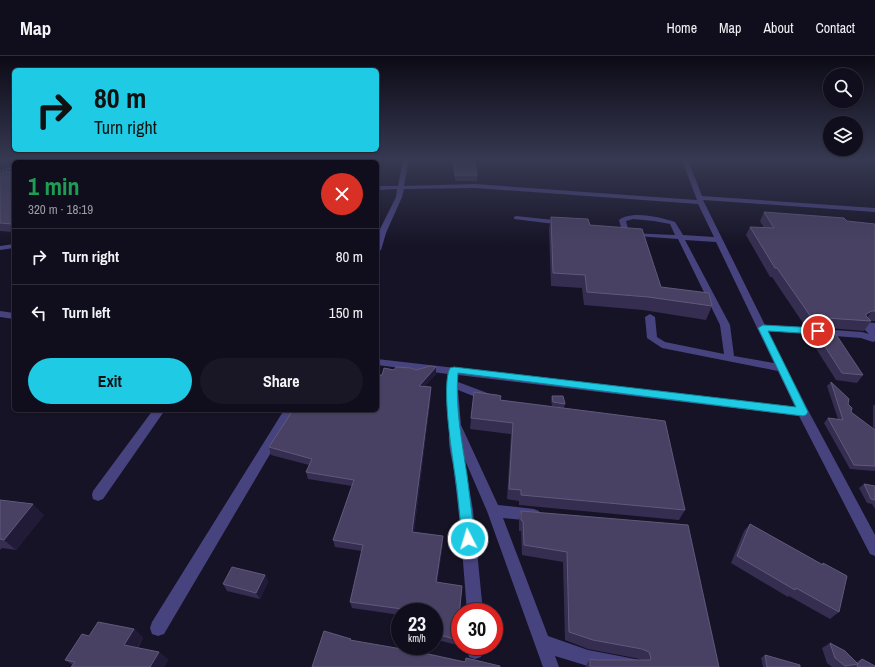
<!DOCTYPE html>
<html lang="en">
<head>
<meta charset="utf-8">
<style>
	:root { --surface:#100e1c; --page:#191725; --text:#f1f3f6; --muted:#9c9ca3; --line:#302e3b; --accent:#1ecae4 }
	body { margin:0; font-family:"Archivo Narrow",sans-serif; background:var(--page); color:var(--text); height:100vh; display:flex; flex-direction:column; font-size:15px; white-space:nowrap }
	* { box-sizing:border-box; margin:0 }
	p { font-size:13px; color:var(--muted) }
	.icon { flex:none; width:22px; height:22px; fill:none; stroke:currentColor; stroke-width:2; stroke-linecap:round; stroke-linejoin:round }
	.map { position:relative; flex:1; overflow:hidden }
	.details { position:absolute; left:12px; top:104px; width:367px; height:252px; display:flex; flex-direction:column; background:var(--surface); border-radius:6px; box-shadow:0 1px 3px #0004,0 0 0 1px var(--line) }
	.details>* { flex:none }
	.top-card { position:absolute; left:12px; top:12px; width:367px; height:84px; border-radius:6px; box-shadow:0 1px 3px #0004,0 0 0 1px var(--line); background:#1ecae4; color:#111; overflow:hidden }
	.fabs { position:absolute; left:823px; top:12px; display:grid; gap:8px }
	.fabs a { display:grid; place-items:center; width:40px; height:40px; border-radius:50%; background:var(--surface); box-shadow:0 1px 3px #0004,0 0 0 1px var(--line); font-size:20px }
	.speed { position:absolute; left:391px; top:547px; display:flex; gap:8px; font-size:20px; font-weight:700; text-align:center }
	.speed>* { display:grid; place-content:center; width:52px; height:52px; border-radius:50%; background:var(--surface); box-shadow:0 1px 3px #0004,0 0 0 1px var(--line); line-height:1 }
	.speed small { font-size:10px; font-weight:400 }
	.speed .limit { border:6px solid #d22; background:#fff; color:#111 }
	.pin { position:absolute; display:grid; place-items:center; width:34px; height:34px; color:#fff; margin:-17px; border:2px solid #fff; border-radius:50%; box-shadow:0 1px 4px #0007 }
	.me { position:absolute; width:44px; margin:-22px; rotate:355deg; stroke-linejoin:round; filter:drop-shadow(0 0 3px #0008) }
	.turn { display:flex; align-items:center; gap:14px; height:84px; padding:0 16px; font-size:18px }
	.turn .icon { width:52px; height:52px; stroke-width:2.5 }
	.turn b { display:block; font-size:28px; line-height:34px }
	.round { display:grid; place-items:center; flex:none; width:42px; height:42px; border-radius:21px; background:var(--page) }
	.summary { display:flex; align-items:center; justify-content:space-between; height:68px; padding:0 16px }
	h1 { font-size:24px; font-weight:700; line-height:30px; color:#1e9e55 }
	.cta { display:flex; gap:8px; margin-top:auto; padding:8px 16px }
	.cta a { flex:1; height:46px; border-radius:24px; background:var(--accent); color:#111; font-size:16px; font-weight:700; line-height:46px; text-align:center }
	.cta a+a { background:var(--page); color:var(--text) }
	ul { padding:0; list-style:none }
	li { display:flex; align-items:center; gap:12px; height:56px; padding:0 16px; border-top:1px solid var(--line) }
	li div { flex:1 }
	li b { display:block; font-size:15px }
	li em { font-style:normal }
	header { display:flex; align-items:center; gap:24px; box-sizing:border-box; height:56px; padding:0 20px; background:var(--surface); border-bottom:1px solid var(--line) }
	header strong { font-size:19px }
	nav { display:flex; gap:22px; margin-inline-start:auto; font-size:14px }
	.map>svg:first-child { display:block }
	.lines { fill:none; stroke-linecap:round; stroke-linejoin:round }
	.path { stroke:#3faba8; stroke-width:1.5; stroke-dasharray:1 2; stroke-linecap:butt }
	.minor { fill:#47437f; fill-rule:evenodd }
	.wall { fill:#362e51 }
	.shaded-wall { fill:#211b38 }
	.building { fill:#484163; stroke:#60597b }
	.route { fill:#1ecae4; stroke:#148394 }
</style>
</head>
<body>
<header>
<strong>Map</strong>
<nav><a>Home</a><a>Map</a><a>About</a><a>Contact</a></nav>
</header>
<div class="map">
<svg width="875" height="611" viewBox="0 0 875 611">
	<rect width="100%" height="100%" fill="#161326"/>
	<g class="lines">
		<path class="path" d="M26 106 31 104
			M0 115 14 111"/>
		<path class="minor" d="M157 104H164L162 106H155Z
			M403 104H409L404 130 475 128 697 144 682 104H688L702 140 875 152V156L703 144 765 269 862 276 869 278 860 269 865 266 875 267V285L873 286 861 282 768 275 809 356 875 479V500L870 498 799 360 458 319V326L490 338 491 341 490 344 486 345 458 334 461 369 498 449 534 453 539 455 541 459 539 463 534 465 503 462 548 580 588 594 635 603 641 605 643 611H591L555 600 559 611H543L487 455 464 402 473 454 483 556H467C463 507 460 458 453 409 451 399 446 381 451 372L447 328 448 318 377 309V303L795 351 778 315 662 292 647 282 645 261 650 258 655 261 657 281 665 286 724 298 720 269 678 183 623 179 619 164C631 154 661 161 675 166L683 179 714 181 698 148 475 132 404 133 402 141 386 177 381 194 377 196 378 177 396 141 397 133 377 134V130H398ZM633 163 654 165 670 168 675 179 629 177 626 165ZM685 184 716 186 774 307 734 300 730 269Z
			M516 160 563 165 566 167 563 169 514 163V161Z
			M14 188V192L0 194V190Z
			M0 255 14 257V263L0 261Z
			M153 354H165L103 443 98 445 93 443 92 439 93 435Z
			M284 354H296L164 578 158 580 152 578 150 572 152 566Z
			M467 590H483L481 601 475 603 469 601Z"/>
	</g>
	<path class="wall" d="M453 104H474L477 119V125H455Z
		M14 116V176L0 175V118Z
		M764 156 875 168V265H871L864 275 805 270 772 221H770L746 179 750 171 764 172 760 165Z
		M551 161 590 169 661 231 712 250 706 264 643 254 584 249 582 232 551 230 549 173Z
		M813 272 863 319 857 327 836 324 808 280Z
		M394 314H416L436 318 425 330 431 338 414 476 443 480V487L437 527 462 530 457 589 434 583V556H400V559L352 552 350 546 362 495 335 491 333 484 352 430 308 423 306 416 309 409 271 399 269 391 382 319Z
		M831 326 848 348 851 356 873 373V350L875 348V415L850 413 824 367 828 362 838 363 827 330Z
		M552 340 565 348 564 352 552 350 551 344Z
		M500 344 685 454 679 464 519 449V445L507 443 511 378 470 373 471 362Z
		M864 428 875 430V453L872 448 867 447 859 432Z
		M0 444 44 459 16 494 2 492 0 494Z
		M521 455 719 611H585L590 603 596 604H642L635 602 588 593 565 584 563 506 522 499 521 475H519V465Z
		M750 468 822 508 823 507 839 556 830 563 789 540 788 541 731 507 744 475Z
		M265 519 268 526 260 543 227 535 223 528Z
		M134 573 143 582 138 592 159 596 168 604 164 611H71L73 609 65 604 89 580Z
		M830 587 856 606 862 603 875 611H832L827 607 822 592Z
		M765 599 800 611H763L761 602Z"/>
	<path class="shaded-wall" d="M126 104H142L136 106H123Z
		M232 104H236L235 106H232Z
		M365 104H368L367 106H364Z
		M872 255 865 265 866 258Z
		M436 311V318L419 337V330Z
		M431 331V338L413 483 412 476Z
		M33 448 44 459 16 494 4 484Z
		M443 480V487L436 533V526Z
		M265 519 268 526 260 543 256 537Z
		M460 568V572L457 589V584Z
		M134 573 143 582 134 597 124 589Z
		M159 596 168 604 164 611H150Z"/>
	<path class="building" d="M88 104H126L123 106H84Z
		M166 104H232V106H164Z
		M276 104H365L364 106H275Z
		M453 104H474L477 119H455Z
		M5 115 14 116V167L12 168 0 167V118Z
		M764 156 844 162 847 165 875 168V255H872L866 258V260L871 265 811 261 777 212H775L750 171 774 172Z
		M551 161 588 163 590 169 642 173 661 231 709 237 712 250 648 241 587 236 585 219 553 217Z
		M813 272 833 274 863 319 842 317Z
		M430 310 436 311 419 330 431 331 412 476 443 480 436 526 462 530 459 560H460V568L457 584 434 577V556H409L410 554 350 546 363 489 333 484 354 424 306 416 312 403 269 391 293 354H377V319H382L384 312 394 314 396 311 411 312 416 314Z
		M831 326 849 343 848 348 852 352 851 356 875 374V410L854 409 828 362 843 364Z
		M474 336 497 339 501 340 500 344 665 365 685 454 521 439V434L509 433 513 367 471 362Z
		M552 340H563L565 348 553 346Z
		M864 428 875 430V444L871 443Z
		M0 444 33 448 4 484 0 483Z
		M521 455 688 469 719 611H590V603L596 604H650L651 602 649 596 642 593 593 584 569 576 567 496 524 489 523 465 521 464Z
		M750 468 823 509V507L847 520 839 556 796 532 795 534 737 500Z
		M232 511 265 519 256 537 223 528Z
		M98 566 134 573 124 589 159 596 150 611H71L75 606 65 604 82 578 89 580Z
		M324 575 351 583 350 584 419 596 465 606 466 602 500 610V611H312Z
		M830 587 845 595 858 608 862 603 875 610V611H857L858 608 845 610 835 602Z
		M765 599 800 609V611H767Z"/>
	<linearGradient id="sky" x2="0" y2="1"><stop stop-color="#0c0a15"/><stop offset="0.55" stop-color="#363952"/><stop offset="1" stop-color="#363952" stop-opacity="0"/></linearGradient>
	<rect width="875" height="189" fill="url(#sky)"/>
	<path class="route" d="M763 269 818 272 823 275 818 278 768 275 808 356 806 359 803 360 458 317C455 351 462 386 467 419 470 440 472 462 475 483L473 487 468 489 464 487 462 483C460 462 458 440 455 419 452 398 441 329 450 312L454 311 796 351 758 272Z"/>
</svg>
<div class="fabs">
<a><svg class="icon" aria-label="search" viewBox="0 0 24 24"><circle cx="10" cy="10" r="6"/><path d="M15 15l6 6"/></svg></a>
<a><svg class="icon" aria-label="layers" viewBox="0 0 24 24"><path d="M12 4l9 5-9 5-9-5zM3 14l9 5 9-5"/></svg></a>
</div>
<div class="speed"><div>23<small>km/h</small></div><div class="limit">30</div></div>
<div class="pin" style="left:818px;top:275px;background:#d93025"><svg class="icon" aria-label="arrive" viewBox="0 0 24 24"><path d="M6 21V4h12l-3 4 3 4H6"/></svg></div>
<svg class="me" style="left:468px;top:483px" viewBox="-20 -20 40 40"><circle r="17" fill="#1ecae4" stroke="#fff" stroke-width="3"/><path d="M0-11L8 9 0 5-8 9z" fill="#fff"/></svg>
<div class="top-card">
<div class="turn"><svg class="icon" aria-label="right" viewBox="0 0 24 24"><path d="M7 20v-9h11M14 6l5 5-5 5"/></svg><div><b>80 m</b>Turn right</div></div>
</div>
<section class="details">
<div class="summary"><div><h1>1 min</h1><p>320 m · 18:19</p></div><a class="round" style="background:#d93025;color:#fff"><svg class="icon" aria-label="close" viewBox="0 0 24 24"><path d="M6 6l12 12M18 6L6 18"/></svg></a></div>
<ul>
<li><svg class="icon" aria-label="right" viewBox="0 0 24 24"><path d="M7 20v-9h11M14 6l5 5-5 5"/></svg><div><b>Turn right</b></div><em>80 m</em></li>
<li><svg class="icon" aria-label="left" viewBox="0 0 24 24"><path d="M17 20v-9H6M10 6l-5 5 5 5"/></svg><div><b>Turn left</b></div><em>150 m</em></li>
</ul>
<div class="cta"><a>Exit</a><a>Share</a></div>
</section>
</div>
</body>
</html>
